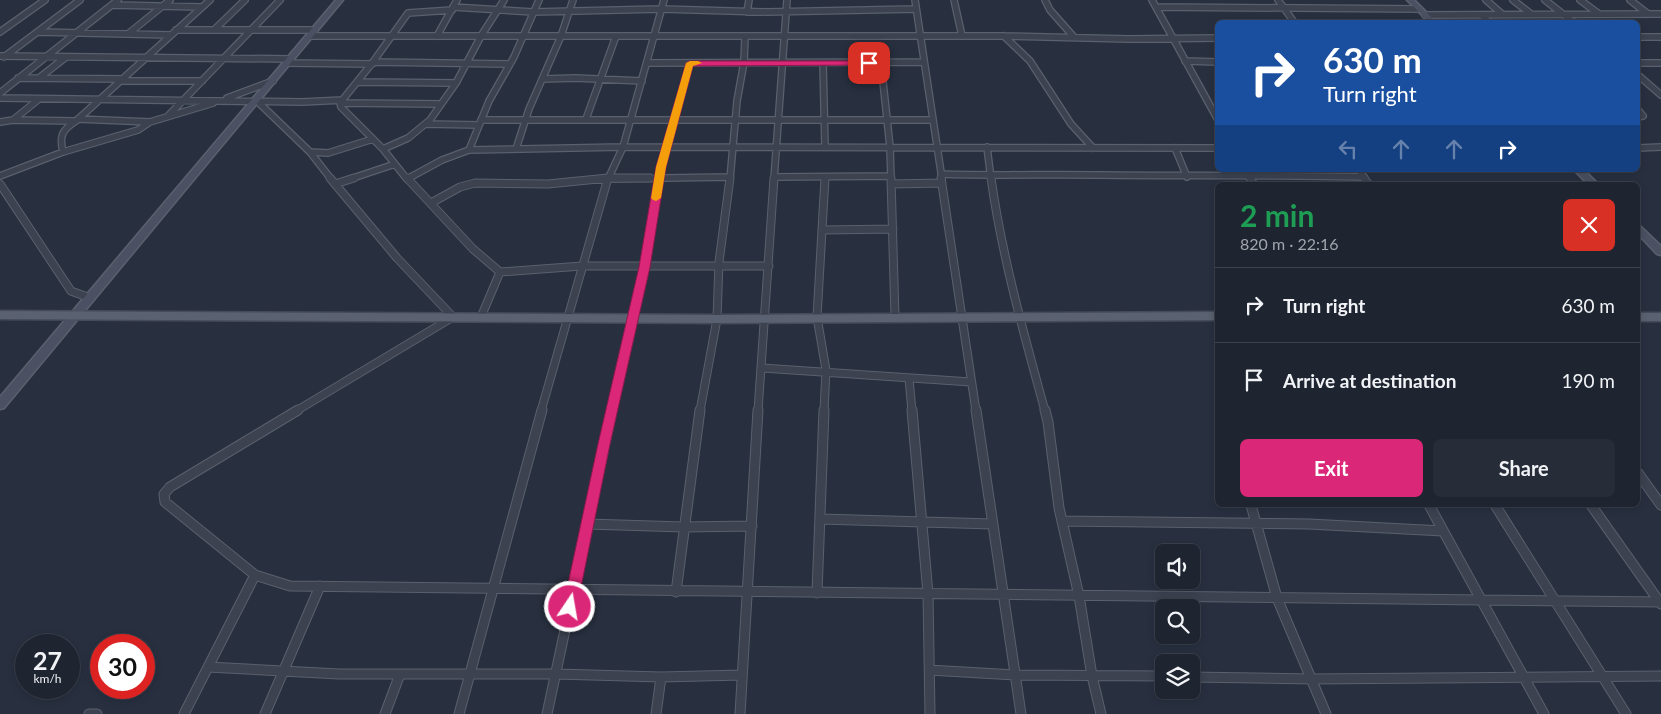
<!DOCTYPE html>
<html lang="en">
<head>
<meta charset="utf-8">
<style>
	:root { --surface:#1e2430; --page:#262c38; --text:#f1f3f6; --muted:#a1a4ab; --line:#3c414c; --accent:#db2777 }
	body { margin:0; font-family:Lato,sans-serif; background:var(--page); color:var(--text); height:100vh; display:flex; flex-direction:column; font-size:19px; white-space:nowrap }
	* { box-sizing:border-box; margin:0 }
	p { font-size:16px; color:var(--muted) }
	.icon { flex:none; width:28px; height:28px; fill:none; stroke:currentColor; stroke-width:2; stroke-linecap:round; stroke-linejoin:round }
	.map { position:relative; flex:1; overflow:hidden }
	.details { position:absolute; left:1215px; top:182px; width:425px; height:325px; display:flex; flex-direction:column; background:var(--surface); border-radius:8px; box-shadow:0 2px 8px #0003,0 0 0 1px var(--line) }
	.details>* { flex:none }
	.guide { position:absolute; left:1215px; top:20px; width:425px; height:152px; border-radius:8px; box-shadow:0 2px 8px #0003,0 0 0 1px var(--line); background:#1a4fa0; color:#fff; overflow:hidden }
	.controls { position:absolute; left:1155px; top:544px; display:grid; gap:10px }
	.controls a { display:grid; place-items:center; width:45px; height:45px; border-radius:8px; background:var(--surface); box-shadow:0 2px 8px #0003,0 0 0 1px var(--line); font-size:25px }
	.speed { position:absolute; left:15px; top:634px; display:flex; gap:10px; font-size:25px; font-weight:700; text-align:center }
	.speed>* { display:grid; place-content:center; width:65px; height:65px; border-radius:50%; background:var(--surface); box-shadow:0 2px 8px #0003,0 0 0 1px var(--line); line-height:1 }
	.speed small { font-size:12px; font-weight:400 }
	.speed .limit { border:8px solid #d22; background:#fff; color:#111 }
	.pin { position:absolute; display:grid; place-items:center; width:42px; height:42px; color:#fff; margin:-21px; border-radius:10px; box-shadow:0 2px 8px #0006 }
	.me { position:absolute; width:55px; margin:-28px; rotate:12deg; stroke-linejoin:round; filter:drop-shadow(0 0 4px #0008) }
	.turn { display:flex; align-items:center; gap:18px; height:105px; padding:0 25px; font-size:22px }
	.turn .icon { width:65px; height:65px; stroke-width:2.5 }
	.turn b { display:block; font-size:35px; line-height:42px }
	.lanes { display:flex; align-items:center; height:48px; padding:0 25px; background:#0003; justify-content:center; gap:25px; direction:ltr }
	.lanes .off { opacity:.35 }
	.round { display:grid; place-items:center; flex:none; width:52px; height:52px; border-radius:8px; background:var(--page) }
	.overview { display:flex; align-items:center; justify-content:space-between; height:85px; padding:0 25px }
	h1 { font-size:30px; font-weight:700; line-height:38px; color:#1e9e55 }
	.action { display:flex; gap:10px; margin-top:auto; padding:10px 25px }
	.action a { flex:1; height:58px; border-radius:8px; background:var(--accent); color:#fff; font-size:20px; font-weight:700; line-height:58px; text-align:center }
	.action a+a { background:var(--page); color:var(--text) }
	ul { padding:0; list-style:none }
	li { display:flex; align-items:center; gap:15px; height:75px; padding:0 25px; border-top:1px solid var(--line) }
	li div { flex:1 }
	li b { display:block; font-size:19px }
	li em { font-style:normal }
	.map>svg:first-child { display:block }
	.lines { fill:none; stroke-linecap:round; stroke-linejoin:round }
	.street-far2-casing { stroke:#5a606d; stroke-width:8 }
	.street-far1-casing { stroke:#5a606d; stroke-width:9 }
	.street-casing { stroke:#5a606d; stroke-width:11 }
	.secondary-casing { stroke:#5a606d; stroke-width:3 }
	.primary-casing { stroke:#464b59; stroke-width:3 }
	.street-far2 { stroke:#3c4250; stroke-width:5.5 }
	.street-far1 { stroke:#3c4250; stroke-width:7 }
	.street { stroke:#3c4250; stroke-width:9 }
	.secondary { fill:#4b5162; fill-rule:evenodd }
	.primary { fill:#5a6170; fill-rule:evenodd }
	.route { fill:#db2777; stroke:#8e194d }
	.slow { fill:#f59e0b }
</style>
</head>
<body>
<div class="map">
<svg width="1661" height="714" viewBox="0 0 1661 714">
	<rect width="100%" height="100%" fill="#283040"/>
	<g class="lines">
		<g class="street-far2-casing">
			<path id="street-far2" d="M915 0 942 179
				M954 0 962 36
				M1045 0 1050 10 1073 36
				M1152 0 1218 120
				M1278 0 1294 22
				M1486 0 1502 14
				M1513 0 1531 14
				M1545 0 1573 22
				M1580 0 1599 14
				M1630 0 1648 14
				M112 5 202 7
				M453 7 533 12 661 9 767 12 916 9
				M1156 7 1419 9
				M747 12 749 0
				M1425 15 1661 14
				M1481 15 1489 22
				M176 30H315
				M214 30 245 0
				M0 32 45 0
				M38 32 171 35
				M128 34 170 0
				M310 36H1004L1128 39 1218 38
				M437 36 457 0
				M1004 36 1030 61 1071 124 1093 148
				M1638 37H1661
				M0 56 291 59
				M4 57 80 0
				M1185 61 1218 62
				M373 62 508 64
				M288 63 372 64
				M647 63 924 62
				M823 63 825 147
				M881 63 890 147 891 179
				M1638 63H1661
				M1638 75 1661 95
				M18 78 123 79
				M39 78 66 57
				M543 79 575 78 642 81
				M121 81H202
				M358 82 456 83
				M0 93 118 0
				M0 98 302 102 343 100
				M227 98 273 81
				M256 100 310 152 328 153 373 139
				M340 103 441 104
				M1638 110 1643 116 1638 117
				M168 116 280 0
				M78 119 150 122 213 103
				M586 119 616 36
				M13 120 39 99
				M481 120H933
				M0 122 13 120 74 121
				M426 124 479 125
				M987 147 991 179
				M1175 148 1187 177
				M1638 148 1661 147
				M383 149 408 138 430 120 456 83 481 36 504 0
				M516 149 529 109 561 36 573 0
				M469 150 489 101 514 57 539 0
				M63 152C59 136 62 130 76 121L210 0
				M310 152 331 179
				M1359 170 1365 179
				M1247 172 1251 179
				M941 174C994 176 1048 174 1101 175 1189 176 1276 175 1364 177
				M0 176 63 152 138 130 150 122
				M775 177 891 176
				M406 178 383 149 341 107 340 103 373 62 408 13 452 10
				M350 179 395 164
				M407 179 442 160 469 150 623 147 1218 148
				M599 179 730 177
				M608 179 623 147 664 0
				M659 179 690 63
				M730 179 737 101 744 62 745 36
				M774 179 787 0
				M825 179V177"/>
		</g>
		<g class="street-far1-casing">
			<path id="street-far1" d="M407 178 473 249 500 272 582 266H769
				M891 178 895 317
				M941 178 976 411
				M991 178C1002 257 1024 334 1045 411
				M1250 178 1254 185
				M1364 178 1369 185
				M0 184 71 291 90 298
				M335 184 354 178
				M891 184 942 183
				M431 203 460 187 475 183 548 184 608 178H650
				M823 230 893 229
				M481 317 500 272
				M762 368 971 382
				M909 379 912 411
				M296 411 453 317 397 258 330 178
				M541 411 608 178
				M612 411 645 267 659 178
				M700 411 717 319 719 262 730 178
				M758 411 774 178
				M824 411 826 370 817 317 825 178"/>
		</g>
		<g class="street-casing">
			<path id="street" d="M298 410 170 487 164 494 165 502 255 575 290 586 1661 602
				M912 410 928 594 930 714
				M976 410 1021 714
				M1045 410 1048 422 1059 508 1079 596 1092 676 1101 714
				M1638 473 1661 505
				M1251 505 1277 598 1326 714
				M1429 505 1544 714
				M1495 505 1626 714
				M1591 505 1661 604
				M820 519 993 524
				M1062 521 1309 524 1443 531
				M587 524 684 527 752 526
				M676 592 700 410
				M817 593 824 410
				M208 667 339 674H556L661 677 742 675
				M929 670 1015 675 1164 676
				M1191 677 1311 679 1661 676
				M89 714H97
				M184 714 255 575
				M265 714 320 586
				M385 714 400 674
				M459 714 542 410
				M547 714 612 410
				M656 714 661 677
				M740 714 758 410"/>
		</g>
		<g class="secondary-casing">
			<path id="secondary" d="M336 0H343L4 408 0 409V397Z
				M1407 0H1414L1436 22H1429Z
				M1574 170H1584L1599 185H1589Z
				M1638 226 1641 227 1661 246V255L1657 254 1638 234Z"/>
		</g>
		<g class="primary-casing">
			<path id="primary" d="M0 311 717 315 1218 312V320L717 323 0 319Z
				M1638 313H1661V321H1638Z"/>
		</g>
		<use href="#street-far2" class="street-far2"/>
		<use href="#street-far1" class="street-far1"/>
		<use href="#street" class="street"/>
		<use href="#secondary" class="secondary"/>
		<use href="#primary" class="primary"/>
	</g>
	<path class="route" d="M869 61H872V65L693 66 666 167 650 267 610 444 577 607 575 612 570 614 565 612 563 607 598 444 639 267 656 167 686 63 690 61Z"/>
	<path class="slow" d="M698 61 702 63 693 66 666 167 661 198 656 201 653 200 651 198 656 167 686 63 690 61Z"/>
</svg>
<div class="controls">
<a><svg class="icon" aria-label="sound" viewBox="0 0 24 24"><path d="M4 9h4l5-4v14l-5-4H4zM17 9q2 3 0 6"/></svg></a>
<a><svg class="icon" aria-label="search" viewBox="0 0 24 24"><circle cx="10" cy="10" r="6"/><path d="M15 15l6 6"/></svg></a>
<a><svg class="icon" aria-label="layers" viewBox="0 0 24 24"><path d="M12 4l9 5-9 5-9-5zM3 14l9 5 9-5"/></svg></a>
</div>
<div class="speed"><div>27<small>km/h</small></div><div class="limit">30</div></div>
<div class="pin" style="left:869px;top:63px;background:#d93025"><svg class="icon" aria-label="arrive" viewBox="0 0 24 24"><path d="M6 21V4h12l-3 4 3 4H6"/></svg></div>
<svg class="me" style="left:570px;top:607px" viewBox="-20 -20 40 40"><circle r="17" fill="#db2777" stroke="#fff" stroke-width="3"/><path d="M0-11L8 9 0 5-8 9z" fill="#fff"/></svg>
<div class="guide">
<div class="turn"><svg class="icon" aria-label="right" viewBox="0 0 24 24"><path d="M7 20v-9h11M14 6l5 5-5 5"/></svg><div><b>630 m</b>Turn right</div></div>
<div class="lanes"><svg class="icon off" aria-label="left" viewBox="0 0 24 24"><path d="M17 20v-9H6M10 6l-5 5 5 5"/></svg><svg class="icon off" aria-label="ahead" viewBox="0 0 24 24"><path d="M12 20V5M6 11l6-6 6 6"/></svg><svg class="icon off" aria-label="ahead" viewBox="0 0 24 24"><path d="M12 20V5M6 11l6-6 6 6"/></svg><svg class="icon" aria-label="right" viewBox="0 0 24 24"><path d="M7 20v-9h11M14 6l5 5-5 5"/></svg></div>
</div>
<section class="details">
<div class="overview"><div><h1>2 min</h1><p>820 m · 22:16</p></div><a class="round" style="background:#d93025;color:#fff"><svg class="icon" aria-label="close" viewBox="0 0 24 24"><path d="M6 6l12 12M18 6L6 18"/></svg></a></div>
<ul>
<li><svg class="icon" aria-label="right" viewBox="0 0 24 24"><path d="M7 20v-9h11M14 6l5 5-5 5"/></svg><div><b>Turn right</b></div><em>630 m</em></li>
<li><svg class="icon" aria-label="arrive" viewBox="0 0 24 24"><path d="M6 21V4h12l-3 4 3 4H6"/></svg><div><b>Arrive at destination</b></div><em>190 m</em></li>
</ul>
<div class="action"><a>Exit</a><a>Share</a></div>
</section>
</div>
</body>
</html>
